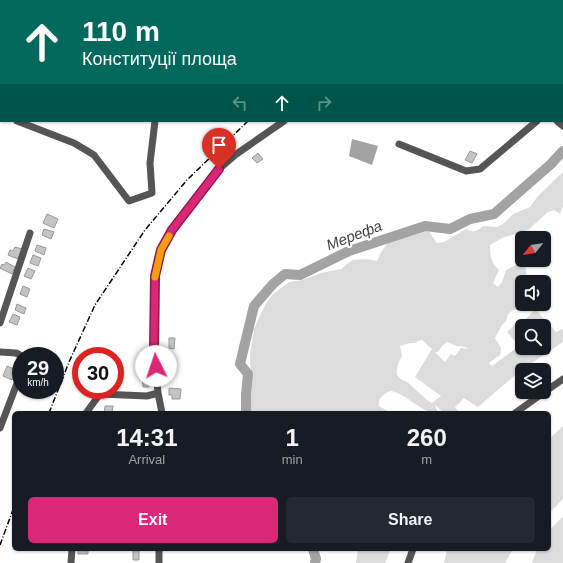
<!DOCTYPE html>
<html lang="en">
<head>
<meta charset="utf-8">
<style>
	:root { --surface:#171b24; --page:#242831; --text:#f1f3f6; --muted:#9ea1a6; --accent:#db2777 }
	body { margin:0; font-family:Arial,sans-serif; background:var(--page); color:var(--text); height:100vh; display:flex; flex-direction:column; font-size:15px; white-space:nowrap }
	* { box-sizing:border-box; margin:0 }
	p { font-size:13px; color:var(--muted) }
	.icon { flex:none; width:22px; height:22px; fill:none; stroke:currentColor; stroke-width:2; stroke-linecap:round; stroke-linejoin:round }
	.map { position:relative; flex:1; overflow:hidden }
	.side { position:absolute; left:12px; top:411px; width:539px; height:140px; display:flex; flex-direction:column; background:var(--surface); border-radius:6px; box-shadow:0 1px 3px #0004 }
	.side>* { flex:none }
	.banner { position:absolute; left:0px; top:0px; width:563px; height:122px; box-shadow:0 1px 3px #0004; background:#00695c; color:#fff; overflow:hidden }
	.needle { width:26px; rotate:240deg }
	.fabs { position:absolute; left:515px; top:231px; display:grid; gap:8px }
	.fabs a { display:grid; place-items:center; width:36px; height:36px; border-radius:6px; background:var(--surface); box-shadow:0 1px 3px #0004; font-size:20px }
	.speed { position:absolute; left:12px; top:347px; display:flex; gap:8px; font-size:20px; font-weight:700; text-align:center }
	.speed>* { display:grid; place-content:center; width:52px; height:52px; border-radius:50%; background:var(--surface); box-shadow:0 1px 3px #0004; line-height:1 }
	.speed small { font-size:10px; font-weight:400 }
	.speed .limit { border:6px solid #d22; background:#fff; color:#111 }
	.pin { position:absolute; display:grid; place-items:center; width:34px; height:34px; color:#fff; margin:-41px -17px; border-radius:50% 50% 50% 0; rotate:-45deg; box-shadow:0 0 4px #0007 }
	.pin .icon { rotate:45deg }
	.me { position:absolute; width:44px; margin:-22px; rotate:356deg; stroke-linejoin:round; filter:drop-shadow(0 0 3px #0008) }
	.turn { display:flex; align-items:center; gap:14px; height:84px; padding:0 16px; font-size:18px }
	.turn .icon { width:52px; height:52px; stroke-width:2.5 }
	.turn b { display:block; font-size:28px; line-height:34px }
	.lanes { display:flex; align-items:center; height:38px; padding:0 16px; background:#0003; justify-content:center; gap:20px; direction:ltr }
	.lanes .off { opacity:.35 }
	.eta { display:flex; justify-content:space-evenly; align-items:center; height:68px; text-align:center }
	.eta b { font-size:24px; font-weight:700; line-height:28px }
	.button { display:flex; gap:8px; margin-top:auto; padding:8px 16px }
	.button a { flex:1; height:46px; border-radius:6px; background:var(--accent); color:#fff; font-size:16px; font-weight:700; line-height:46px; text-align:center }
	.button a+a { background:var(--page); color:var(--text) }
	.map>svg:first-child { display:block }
	.green { fill:#dcdcdc; fill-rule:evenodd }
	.water { fill:#a3a3a3 }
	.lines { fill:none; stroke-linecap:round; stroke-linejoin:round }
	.river { stroke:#a3a3a3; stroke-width:10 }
	.building { fill:#c4c4c4; stroke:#999 }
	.minor { stroke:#555; stroke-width:7 }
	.rail { stroke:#000; stroke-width:1.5; stroke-dasharray:6 2 1 2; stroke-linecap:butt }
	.route-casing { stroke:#8e194d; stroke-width:10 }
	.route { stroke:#db2777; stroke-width:7 }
	.slow { stroke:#f59e0b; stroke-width:7 }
	.labels { text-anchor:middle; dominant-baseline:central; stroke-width:4; stroke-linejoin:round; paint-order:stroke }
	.water-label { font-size:15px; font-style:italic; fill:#444; stroke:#fff }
</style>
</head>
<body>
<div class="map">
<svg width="563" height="563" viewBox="0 0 563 563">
	<rect width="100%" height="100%" fill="#fff"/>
	<path class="green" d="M563 172V206L560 214 554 210 548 212 528 230 502 238 490 245C490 255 491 263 499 270L493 283 498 287 502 282 506 270 518 264H525L527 282H522V304H526V306L513 310 508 314 506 321 502 325 495 338 501 348 500 355 489 363 492 366 519 346 507 332 517 322 522 327V348H544V326H526L529 323 526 319 535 309 556 332 563 329V342L520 371 478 407 464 398 455 407 459 413H444L435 405 438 413C420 413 408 394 391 391 384 393 377 399 379 406L391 413H248L251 407V381L250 355 254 329 265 305 273 294 289 282 302 280 321 273 341 269 352 260 366 259 377 261C380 255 383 248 387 244 395 235 415 233 425 226L437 243 444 242 466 229C473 233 477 232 483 226L497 227 503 224 513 214 530 207 538 196ZM418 341 422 340 432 349 415 377 441 396 432 403C422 397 416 389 407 382 404 380 398 379 397 374 396 369 399 361 402 356L400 346 410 343H416ZM447 342 457 346 465 347 469 349 461 348 455 356 451 354 445 362 435 352H438L442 346Z
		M563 426V499L549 513V439Z
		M563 517V563H532L537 549H549V530Z
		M358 549H391L385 563H356Z
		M447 549H513L505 563H444Z"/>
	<path class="water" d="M352 139 378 146 372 165 349 156Z"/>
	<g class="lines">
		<path class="river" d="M246 413V394L248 374 240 364 254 306 273 284 285 274 300 275 349 251 425 226 450 229 470 219 494 214 551 164 563 151
			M313 549 316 559 315 563"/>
	</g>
	<path class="building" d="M470 151 477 154 472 163 465 160Z
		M258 153 263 159 257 163 252 158Z
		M47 214 58 219 54 228 43 223Z
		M44 229 54 232 51 239 42 235Z
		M37 245 46 248 44 255 35 251Z
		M15 247 22 249 18 259 8 255 10 250 13 251Z
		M33 255 41 258 38 266 30 263Z
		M6 262 15 267 12 274 0 268 2 264 4 265Z
		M28 268 35 271 31 279 24 276Z
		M23 286 30 289 27 297 20 294Z
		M17 304 26 308 24 314 15 310Z
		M13 314 20 317 17 325 9 322Z
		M169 338H175L174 349 169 348Z
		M139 356 148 357V366L139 365Z
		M7 366 16 370 12 380 3 376Z
		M142 376H148L149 387H143Z
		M169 388 181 389 180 399H172V395H169Z
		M105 406H113L112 413H104Z
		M78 549H88V554H78Z
		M133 550H139V560H133Z"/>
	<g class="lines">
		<path class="minor" d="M45 0 46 1
			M341 0 345 1
			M57 1 58 0
			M221 1V0
			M421 1V0
			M515 1V0
			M0 70 1 68
			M0 114 1 115
			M17 121 74 143 94 155 129 201 152 193 150 163 155 121
			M557 121 563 126
			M399 144 466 171 480 169 537 121
			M0 323 30 233
			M0 352 16 353 22 356
			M86 413 100 394 147 396 158 393
			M162 413 158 393 154 352 155 276 161 250 172 230 219 169 235 155 284 121
			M515 413 563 379
			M0 428 21 373
			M159 549V563
			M71 563 72 549
			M408 563 413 549"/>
		<path class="rail" d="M357 1 358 0
			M49 413 69 362 95 305 145 230 187 180 248 121
			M0 545 14 507"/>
	</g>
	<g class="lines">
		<g class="route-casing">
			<path id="route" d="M156 366 154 352 155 276 161 250 172 230 219 169"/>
		</g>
		<use href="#route" class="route"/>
		<path class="slow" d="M155 277 161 250 169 236"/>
	</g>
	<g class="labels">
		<g class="water-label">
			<text transform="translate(354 235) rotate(-21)">Мерефа</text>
		</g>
	</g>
</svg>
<div class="fabs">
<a><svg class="needle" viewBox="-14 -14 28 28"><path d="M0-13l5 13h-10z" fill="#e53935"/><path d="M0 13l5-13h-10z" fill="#9ea1a6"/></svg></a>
<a><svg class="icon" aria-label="sound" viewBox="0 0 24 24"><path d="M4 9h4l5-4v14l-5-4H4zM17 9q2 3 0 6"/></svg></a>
<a><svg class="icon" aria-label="search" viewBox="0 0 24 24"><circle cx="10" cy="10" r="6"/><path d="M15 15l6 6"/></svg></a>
<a><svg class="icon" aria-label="layers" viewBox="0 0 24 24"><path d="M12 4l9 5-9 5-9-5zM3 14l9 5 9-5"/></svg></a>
</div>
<div class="speed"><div>29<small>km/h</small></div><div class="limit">30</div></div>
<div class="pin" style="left:219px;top:169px;background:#d93025"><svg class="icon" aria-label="arrive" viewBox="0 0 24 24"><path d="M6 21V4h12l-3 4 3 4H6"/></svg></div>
<svg class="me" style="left:156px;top:366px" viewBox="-20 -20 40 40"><circle r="19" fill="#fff"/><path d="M0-13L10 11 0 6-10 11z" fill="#db2777"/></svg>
<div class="banner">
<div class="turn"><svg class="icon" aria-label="ahead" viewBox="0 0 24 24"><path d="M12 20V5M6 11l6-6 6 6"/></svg><div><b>110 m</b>Конституції площа</div></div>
<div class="lanes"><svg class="icon off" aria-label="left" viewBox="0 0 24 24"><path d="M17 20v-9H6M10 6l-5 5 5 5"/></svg><svg class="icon" aria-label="ahead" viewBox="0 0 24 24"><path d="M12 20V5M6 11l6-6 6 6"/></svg><svg class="icon off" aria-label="right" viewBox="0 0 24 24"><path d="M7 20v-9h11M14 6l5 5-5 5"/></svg></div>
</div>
<section class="side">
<div class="eta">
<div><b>14:31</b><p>Arrival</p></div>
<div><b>1</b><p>min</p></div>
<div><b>260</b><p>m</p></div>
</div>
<div class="button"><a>Exit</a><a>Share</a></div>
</section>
</div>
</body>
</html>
